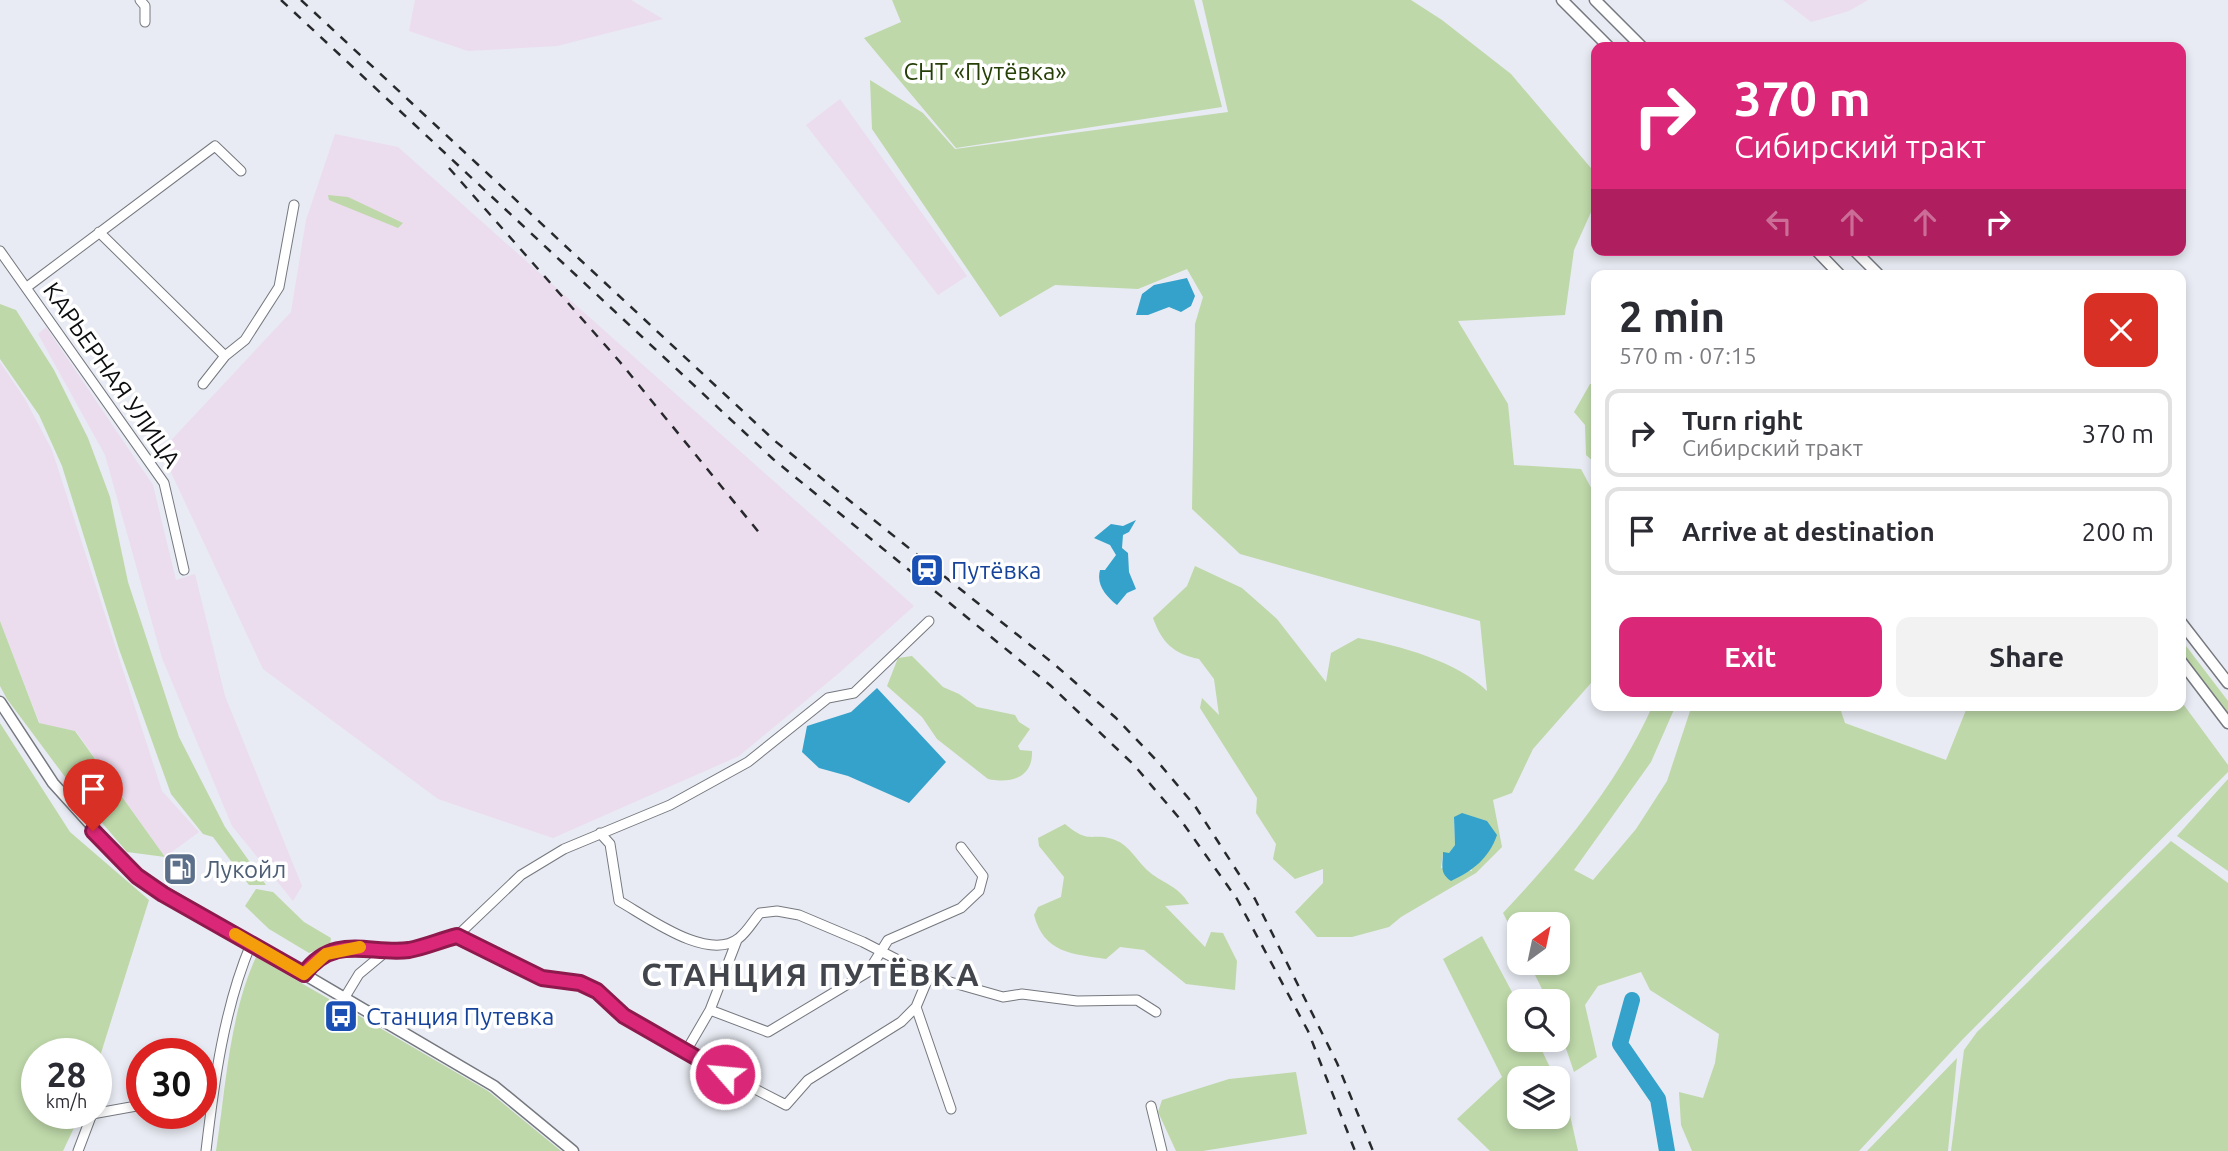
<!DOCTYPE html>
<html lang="en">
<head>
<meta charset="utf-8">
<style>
	:root { --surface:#fff; --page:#f2f2f3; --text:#2b2b33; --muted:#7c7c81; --line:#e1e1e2; --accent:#db2777 }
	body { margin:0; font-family:Ubuntu,sans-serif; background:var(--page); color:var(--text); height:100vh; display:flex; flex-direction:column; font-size:26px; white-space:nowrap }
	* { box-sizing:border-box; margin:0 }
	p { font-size:23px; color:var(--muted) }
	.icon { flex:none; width:38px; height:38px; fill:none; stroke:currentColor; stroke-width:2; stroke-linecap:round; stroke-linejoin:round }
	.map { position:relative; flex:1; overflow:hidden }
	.details { position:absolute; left:1591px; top:270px; width:595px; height:441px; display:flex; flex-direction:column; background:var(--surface); border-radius:14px; box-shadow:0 4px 10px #0003 }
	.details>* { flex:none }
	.guide { position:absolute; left:1591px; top:42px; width:595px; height:214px; border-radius:14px; box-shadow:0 4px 10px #0003; background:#db2777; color:#fff; overflow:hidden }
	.needle { width:46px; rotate:33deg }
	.tools { position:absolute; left:1507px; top:912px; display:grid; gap:14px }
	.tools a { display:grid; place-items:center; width:63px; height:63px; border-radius:14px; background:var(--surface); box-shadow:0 4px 10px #0003; font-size:35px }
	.speed { position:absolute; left:21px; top:1038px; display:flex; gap:14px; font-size:35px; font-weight:700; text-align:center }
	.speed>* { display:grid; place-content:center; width:91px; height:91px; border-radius:50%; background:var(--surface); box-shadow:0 4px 10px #0003; line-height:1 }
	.speed small { font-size:18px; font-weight:400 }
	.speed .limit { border:10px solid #d22; background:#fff; color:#111 }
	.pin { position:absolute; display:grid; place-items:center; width:60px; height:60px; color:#fff; margin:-72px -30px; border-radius:50% 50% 50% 0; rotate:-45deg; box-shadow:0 0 7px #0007 }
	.pin .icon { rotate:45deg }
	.me { position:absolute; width:77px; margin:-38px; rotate:297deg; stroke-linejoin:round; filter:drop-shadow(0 0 5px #0008) }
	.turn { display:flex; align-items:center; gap:24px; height:147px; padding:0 28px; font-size:32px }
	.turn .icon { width:91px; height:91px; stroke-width:2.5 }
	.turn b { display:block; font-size:49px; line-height:60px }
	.lanes { display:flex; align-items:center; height:66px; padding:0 28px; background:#0003; justify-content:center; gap:35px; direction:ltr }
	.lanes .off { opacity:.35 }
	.round { display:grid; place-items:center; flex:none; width:74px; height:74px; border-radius:14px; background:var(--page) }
	.headline { display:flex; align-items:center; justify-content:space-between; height:119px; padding:0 28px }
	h1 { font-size:42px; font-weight:600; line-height:52px }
	.action { display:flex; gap:14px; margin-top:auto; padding:14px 28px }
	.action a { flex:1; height:80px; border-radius:14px; background:var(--accent); color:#fff; font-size:28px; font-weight:600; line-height:80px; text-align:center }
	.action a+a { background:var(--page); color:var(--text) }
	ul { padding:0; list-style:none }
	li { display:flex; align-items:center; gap:21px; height:88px; margin:0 14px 10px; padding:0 14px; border:4px solid var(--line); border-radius:14px }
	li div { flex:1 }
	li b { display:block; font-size:26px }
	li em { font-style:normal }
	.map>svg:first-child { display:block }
	.industrial { fill:#ebdcee }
	.green { fill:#bed8a9; fill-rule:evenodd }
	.water { fill:#34a2cb }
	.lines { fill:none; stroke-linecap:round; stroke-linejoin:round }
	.river { stroke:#34a2cb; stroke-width:16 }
	.minor-casing { stroke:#75787f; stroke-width:11 }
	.major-casing { stroke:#75787f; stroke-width:13 }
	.minor { stroke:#fff; stroke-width:9 }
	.major { stroke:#fff; stroke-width:10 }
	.rail { stroke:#27292c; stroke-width:2.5; stroke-dasharray:9 9; stroke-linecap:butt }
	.route-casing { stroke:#8e194d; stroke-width:18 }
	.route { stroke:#db2777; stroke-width:12 }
	.slow { stroke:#f59e0b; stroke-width:12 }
	.labels { text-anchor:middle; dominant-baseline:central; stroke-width:7; stroke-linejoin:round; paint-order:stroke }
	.park-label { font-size:24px; fill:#253f06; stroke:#fff }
	.street-label { font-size:24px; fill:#0b0d0f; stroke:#fff }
	.transit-label { font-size:24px; fill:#164399; stroke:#fff; text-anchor:start }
	.service-label { font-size:24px; fill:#4e5e75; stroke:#fff; text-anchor:start }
	.district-label { font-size:32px; font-weight:bold; letter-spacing:2px; fill:#42454b; stroke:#fff }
</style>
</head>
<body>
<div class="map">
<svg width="2228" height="1151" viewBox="0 0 2228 1151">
	<rect width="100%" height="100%" fill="#e8ebf3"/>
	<path class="industrial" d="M415 0H631L663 19 557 46 468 51 409 31Z
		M1783 0H1868L1849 11 1811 22Z
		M840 99 967 276 938 295 806 125Z
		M335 134 398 147 914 606 839 673 739 756 553 838 438 799 263 669 161 451 291 312 306 220Z
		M46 327 153 485 176 580 195 574 225 696 302 886 293 901 232 826 162 658 105 455 38 334Z
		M0 362 25 399 52 450 162 791 199 832 165 857 76 731 40 724 0 621Z"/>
	<path class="green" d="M892 0H1194L1222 107 956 148 864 38 901 22Z
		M1202 0H1411L1442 20 1511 74 1596 174V201L1574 250 1565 315 1458 321 1508 404 1514 465 1581 469 1596 497V673L1591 683 1533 749 1512 793 1493 800 1502 847 1476 873 1401 917 1389 927 1352 937H1317L1295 912 1323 883V869L1295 879 1273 859 1276 844 1256 813 1257 798 1200 708 1202 698 1219 715 1214 679 1199 659C1174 654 1162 643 1153 618L1187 586 1195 566 1242 588 1277 619 1326 682 1331 653 1358 638C1398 645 1459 662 1487 691L1480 621 1240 554 1192 509 1195 324 1203 297 1187 269 1138 289 1055 285 1000 317 872 129 870 80 923 113 955 149 1228 112ZM1454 817 1472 871 1441 868 1443 853H1449L1455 845Z
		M328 195 348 197 403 223 398 228 329 200Z
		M0 304 16 310 54 370 88 438 110 497 128 582 179 737 225 827 266 885H249L213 837 203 834 171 794 119 649 62 466 39 415 0 359Z
		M1596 383V464L1586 455 1585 425 1574 412 1590 384Z
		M0 621 39 723 75 731 165 857 127 852 80 797 7 699 0 686Z
		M2180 638 2228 701V716L2181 652Z
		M912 656 943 687 959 694 977 707 1015 715 1019 722 1030 729 1018 746 1020 750 1032 751C1033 777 1012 784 988 779L937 739 922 717 887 686 898 658Z
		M2181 701 2228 765V772L1962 1040 1859 1151H1692L1681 1125 1679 1092 1703 1098 1715 1063 1719 1034 1650 990 1641 972 1598 986 1585 1005 1597 1057 1574 1072 1558 1025V1001H1548L1529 963 1558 962V924H1519V944L1503 913C1562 850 1617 785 1653 705H1676L1651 762 1574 870 1593 880 1636 829 1667 781 1692 705H1839L1845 723 1946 760 1968 705H2180Z
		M0 723 70 832 149 900 96 1069V1054H37V1113H81L63 1151H0Z
		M2228 779V871L2177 836Z
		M1065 824C1091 846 1091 831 1115 840 1129 845 1137 861 1147 870 1161 883 1178 885 1189 904L1165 906 1205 947 1211 932 1223 933 1237 961 1235 990 1186 984 1144 950 1120 947 1106 959C1072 954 1044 953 1034 915L1038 907 1061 897 1064 877 1039 846 1038 838Z
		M2171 841 2228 883V1151H1951L1964 1050 1977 1032Z
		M256 889 273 892 304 922 331 938 330 944 309 953 269 929 245 906Z
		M1482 936 1519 1005V1040H1537L1555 1078H1519V1116H1558V1084L1570 1115 1578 1151H1490L1457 1119 1502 1077 1443 959Z
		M256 957 329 999V1013L344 1023 356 1014 488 1091 561 1151H216C226 1087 229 1016 256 957Z
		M1957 1058 1948 1151H1867Z
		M1296 1072 1307 1134 1203 1151H1176L1158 1112 1162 1100 1229 1079Z"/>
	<path class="water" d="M1187 278 1195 296 1191 306 1181 312 1169 307 1148 315H1136L1142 294 1154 285Z
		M1136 520 1129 532 1123 535 1122 548 1128 553 1129 572 1136 589 1127 593 1117 605C1106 596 1096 585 1100 570H1105L1116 555 1110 545 1094 538 1111 524 1123 526Z
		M877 688 946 762 909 803 848 776 819 768 802 752 807 726 851 712Z
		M1462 813 1487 821 1497 835C1489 858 1473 871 1451 881 1439 873 1443 865 1443 852L1449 853 1455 845 1454 817Z"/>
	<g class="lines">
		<path class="river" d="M1632 1000 1620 1044 1658 1099 1667 1151"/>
		<g class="minor-casing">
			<path id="minor" d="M140 0 145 6V22
				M99 232 225 356
				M0 251 164 483 184 570
				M27 287 215 146 241 171
				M203 384 225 356 245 340 279 287 294 205
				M600 833 610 844 619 901C646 916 708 963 739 938 747 932 753 921 760 913L777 911 799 915 863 942 929 976 1003 997 1022 994 1077 1001 1137 1000 1156 1012
				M457 936 542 978 580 983 597 991 624 1016 685 1053 786 1105 808 1080 901 1022 916 1007 929 976
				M304 974C325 945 356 947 389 949
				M345 997 359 974 389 949 409 950 457 936 521 875 564 849 670 805 748 762 828 698 854 693 929 621
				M916 1007 951 1109
				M710 1010 768 1032 868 972 888 940 961 908 979 891 983 876 961 847
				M685 1053 710 1010 737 940
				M201 1094 213 1092
				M1151 1106 1162 1151
				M78 1151 92 1114 142 1105
				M206 1151C214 1082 224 1008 251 944"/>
		</g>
		<g class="major-casing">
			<path id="major" d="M1562 0 1609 47
				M1595 0 1642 47
				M1816 250 1840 275
				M1854 250 1879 275
				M2180 621 2228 683
				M2180 660 2228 723
				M0 702 53 783 137 876 494 1086 573 1151"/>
		</g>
		<use href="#minor" class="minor"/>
		<use href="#major" class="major"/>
		<path class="rail" d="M281 0 773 459 1050 685 1134 765 1180 819 1237 899 1308 1031 1355 1151
			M301 0 775 441 1054 664 1116 718 1158 762 1195 806 1255 899 1337 1063 1373 1151
			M449 168 620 362 761 535"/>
	</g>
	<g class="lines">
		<g class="route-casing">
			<path id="route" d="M93 831 137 876 163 894 304 974C334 933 370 955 409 950 425 947 441 940 457 936L542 978 580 983 597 991 624 1016 725 1074"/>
		</g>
		<use href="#route" class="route"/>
		<path class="slow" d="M235 934 304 974 326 954 360 947"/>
	</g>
	<defs>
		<g id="station-square" transform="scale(1.75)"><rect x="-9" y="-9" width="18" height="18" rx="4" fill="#1a4fb4" stroke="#fff"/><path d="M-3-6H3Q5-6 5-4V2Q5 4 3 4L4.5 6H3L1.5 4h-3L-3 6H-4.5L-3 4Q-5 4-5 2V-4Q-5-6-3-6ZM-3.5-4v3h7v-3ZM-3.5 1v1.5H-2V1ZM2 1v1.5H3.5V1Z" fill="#fff"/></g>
		<g id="fuel-square" transform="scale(1.75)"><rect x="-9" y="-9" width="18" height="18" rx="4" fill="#5c6f8a" stroke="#fff"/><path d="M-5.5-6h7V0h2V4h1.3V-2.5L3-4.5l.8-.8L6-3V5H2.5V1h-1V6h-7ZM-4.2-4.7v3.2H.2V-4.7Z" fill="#fff"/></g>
		<g id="bus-square" transform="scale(1.75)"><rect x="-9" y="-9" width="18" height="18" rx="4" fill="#1a4fb4" stroke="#fff"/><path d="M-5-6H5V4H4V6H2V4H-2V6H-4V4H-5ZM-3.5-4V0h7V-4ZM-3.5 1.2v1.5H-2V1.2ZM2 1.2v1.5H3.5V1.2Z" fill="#fff"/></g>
	</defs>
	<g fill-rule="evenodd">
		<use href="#station-square" x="927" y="570"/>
		<use href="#fuel-square" x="180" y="869"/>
		<use href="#bus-square" x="341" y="1016"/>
	</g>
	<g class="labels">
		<g class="park-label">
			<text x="985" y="71">СНТ «Путёвка»</text>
		</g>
		<g class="street-label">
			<text transform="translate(112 375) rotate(55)">КАРЬЕРНАЯ УЛИЦА</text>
		</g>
		<g class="transit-label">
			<text x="951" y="570">Путёвка</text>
			<text x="366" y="1016">Станция Путевка</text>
		</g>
		<g class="service-label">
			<text x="204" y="869">Лукойл</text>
		</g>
		<g class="district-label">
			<text x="811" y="974">СТАНЦИЯ ПУТЁВКА</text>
		</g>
	</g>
</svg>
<div class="tools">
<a><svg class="needle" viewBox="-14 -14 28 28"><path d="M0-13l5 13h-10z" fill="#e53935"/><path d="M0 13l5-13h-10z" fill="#7c7c81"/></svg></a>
<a><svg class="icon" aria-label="search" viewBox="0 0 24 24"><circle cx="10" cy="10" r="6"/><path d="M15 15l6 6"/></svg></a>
<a><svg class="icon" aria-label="layers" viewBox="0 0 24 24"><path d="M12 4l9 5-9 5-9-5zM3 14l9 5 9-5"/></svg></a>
</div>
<div class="speed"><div>28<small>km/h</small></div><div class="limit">30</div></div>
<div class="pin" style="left:93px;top:831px;background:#d93025"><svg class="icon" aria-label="arrive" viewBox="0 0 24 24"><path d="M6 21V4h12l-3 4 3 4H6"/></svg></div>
<svg class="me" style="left:725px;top:1074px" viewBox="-20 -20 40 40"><circle r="17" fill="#db2777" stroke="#fff" stroke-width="3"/><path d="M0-11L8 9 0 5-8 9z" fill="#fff"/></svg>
<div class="guide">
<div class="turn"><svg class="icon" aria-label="right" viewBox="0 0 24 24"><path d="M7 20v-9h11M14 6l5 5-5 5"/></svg><div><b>370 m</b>Сибирский тракт</div></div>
<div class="lanes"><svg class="icon off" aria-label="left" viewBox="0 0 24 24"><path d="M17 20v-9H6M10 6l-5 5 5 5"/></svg><svg class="icon off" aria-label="ahead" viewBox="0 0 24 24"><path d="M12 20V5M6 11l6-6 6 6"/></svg><svg class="icon off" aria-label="ahead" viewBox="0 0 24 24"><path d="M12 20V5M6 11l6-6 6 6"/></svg><svg class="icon" aria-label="right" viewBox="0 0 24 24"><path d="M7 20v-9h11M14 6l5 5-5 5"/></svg></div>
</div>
<section class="details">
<div class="headline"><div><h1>2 min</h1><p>570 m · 07:15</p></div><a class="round" style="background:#d93025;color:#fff"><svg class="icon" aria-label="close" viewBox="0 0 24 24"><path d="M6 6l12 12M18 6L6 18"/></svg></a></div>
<ul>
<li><svg class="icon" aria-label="right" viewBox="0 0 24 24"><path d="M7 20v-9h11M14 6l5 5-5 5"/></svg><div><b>Turn right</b><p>Сибирский тракт</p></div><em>370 m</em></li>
<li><svg class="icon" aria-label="arrive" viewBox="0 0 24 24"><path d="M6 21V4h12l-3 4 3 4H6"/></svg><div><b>Arrive at destination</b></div><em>200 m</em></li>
</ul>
<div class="action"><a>Exit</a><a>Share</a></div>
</section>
</div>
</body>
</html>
